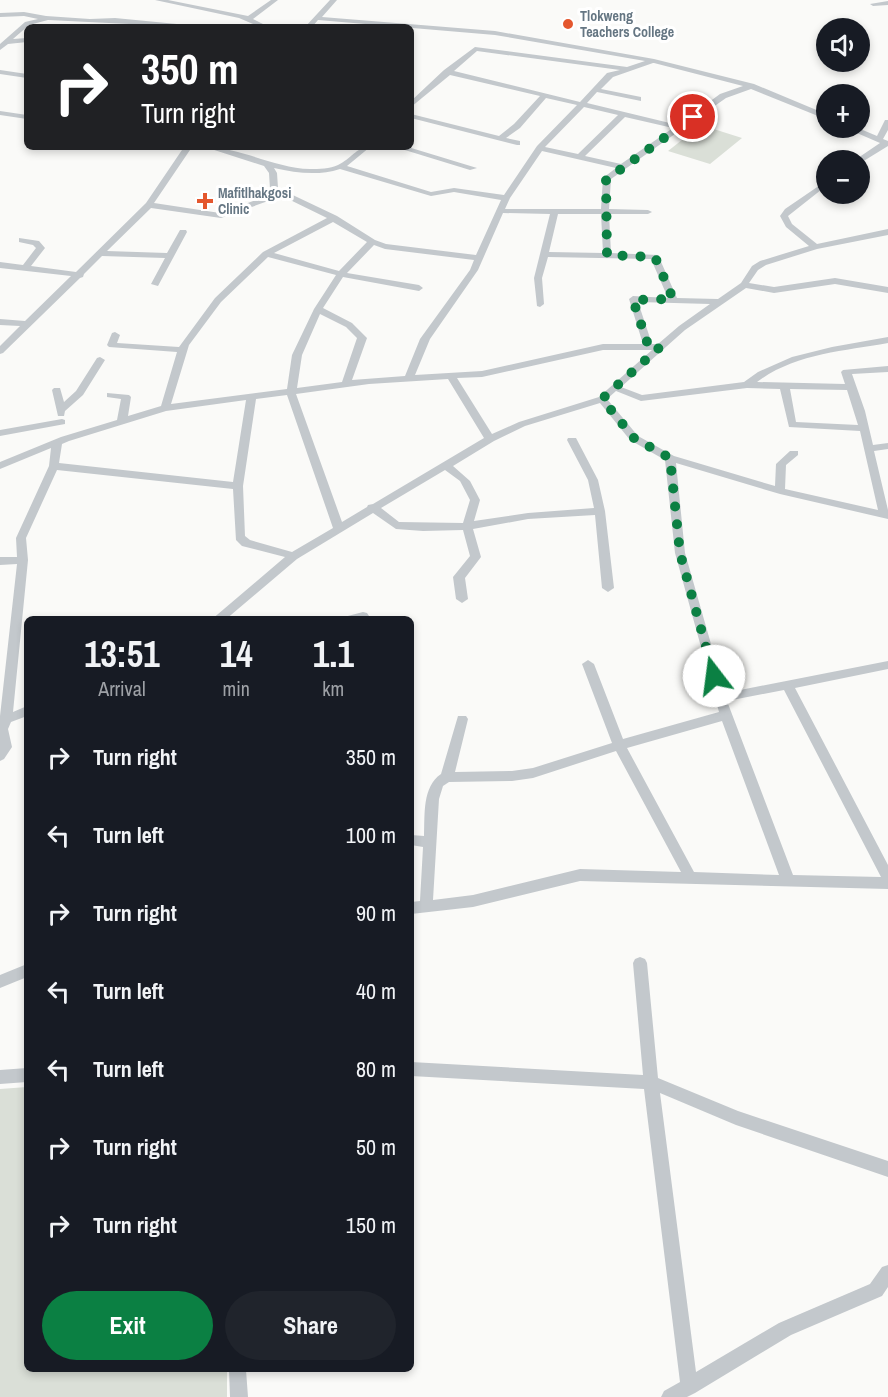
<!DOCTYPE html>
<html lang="en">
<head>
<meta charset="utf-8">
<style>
	:root { --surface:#171b24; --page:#20242c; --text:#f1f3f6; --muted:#9ea1a6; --accent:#0b8043 }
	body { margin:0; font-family:"Archivo Narrow",sans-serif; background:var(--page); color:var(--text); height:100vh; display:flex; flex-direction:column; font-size:22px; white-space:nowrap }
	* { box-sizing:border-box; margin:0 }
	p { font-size:20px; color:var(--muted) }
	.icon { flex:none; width:33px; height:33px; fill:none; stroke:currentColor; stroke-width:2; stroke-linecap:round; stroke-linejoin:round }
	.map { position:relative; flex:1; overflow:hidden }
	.side { position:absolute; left:24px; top:616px; width:390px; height:756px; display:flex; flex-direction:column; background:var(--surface); border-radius:9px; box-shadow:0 3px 9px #0003 }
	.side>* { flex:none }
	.guide { position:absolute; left:24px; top:24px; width:390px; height:126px; border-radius:9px; box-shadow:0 3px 9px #0003; background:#202124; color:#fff; overflow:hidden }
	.fabs { position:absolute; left:816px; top:18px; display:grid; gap:12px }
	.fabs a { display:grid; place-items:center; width:54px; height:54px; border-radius:50%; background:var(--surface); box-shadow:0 3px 9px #0003; font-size:30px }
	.pin { position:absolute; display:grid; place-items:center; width:51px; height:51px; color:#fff; margin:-26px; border:3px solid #fff; border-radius:50%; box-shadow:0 2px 6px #0007 }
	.me { position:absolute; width:66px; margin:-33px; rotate:345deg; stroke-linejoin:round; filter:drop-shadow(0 0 4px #0008) }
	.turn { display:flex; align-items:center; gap:21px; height:126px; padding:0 18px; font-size:27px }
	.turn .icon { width:78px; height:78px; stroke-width:2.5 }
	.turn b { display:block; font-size:42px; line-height:51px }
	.eta { display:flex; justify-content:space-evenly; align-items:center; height:102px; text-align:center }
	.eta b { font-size:36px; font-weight:700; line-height:42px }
	.action { display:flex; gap:12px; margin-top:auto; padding:12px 18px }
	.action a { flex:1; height:69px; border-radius:36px; background:var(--accent); color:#fff; font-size:24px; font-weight:700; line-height:69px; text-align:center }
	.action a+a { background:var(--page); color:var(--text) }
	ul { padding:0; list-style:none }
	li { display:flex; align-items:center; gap:18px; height:78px; padding:0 18px }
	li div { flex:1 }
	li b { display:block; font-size:22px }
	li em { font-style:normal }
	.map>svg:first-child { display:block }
	.green { fill:#dadfd7 }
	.building { fill:#aab3b9; stroke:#777d82; stroke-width:1.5 }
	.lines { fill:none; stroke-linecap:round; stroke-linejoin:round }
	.minor { fill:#c3c8cc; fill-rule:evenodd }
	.route { stroke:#0b8043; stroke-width:10; stroke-dasharray:0 18 }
	.poi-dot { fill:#e4572e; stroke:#fff; stroke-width:2 }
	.labels { text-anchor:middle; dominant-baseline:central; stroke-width:6; stroke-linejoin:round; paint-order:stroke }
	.far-poi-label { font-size:14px; font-weight:bold; fill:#657683; stroke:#fff; text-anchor:start }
</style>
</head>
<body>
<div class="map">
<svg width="888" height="1397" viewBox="0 0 888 1397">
	<rect width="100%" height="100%" fill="#fafaf8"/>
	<path class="green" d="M701 125 742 138 710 164 668 151Z
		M27 1087V1370H227V1397H0V1089Z"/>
	<path class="building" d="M184 25H192L191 27H182Z"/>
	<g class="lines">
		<path class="minor" d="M155 0H168L248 16 271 0H278L253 19 269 27H260L239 18Z
			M330 0H337L322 17 495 31 654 59 754 84 826 114V118H823L751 89 726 98 611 179 609 209 648 210 652 212 648 214H609L611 253 658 255 677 298 718 299 741 283 752 266 760 261 809 246 786 227 780 216 785 209 826 181V186L788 216 792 224 817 244 888 229V235L817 249 766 265 758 270 749 283 774 287 835 278 888 287V293L835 284 774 293 746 288 685 330 621 387 642 395 744 382 758 372 792 357 832 347 888 337V343C843 351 794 354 757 382L845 384 841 372 843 370 888 366V372L852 374 865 411 873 445 888 443V449L874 451 888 510V519L780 494 676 463 685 553 725 693 888 661V669L795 688 888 865V889L580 881 473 907 411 914V902L420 901 423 847 411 845V835L424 836C425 815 422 787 441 774L458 716H466L468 719 455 772 512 771 533 768 612 743 582 664 588 660 594 664 623 739 719 712 675 553 665 460 630 440 600 403 525 426 494 441 453 466 470 481 480 500 474 521 528 513 594 508 588 480 567 440 568 438H576L598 480 605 511 614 588 608 592 602 588 595 515 528 519 473 529 481 557 465 578 468 599 462 603 456 599 453 577 470 556 463 530 423 531 396 529 373 513 297 559 225 620H211L285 557 242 546 236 540 233 489 57 470 26 538 28 560 13 712 27 706V716L11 722 8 729 12 747 4 759 0 761V716L17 564 0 565V557H17L16 538 49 466 51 448 0 469V462L61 437 117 420 121 399 107 397V393L129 395 131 397 128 416 161 406 177 352 109 347 107 345 112 333 115 332 120 335 117 343 179 347 215 298 263 252 327 218 282 196 221 218 151 208 107 251 167 253 180 230H186L187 232 158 286 151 284 165 258 102 256 84 274 83 277 80 278 3 353 0 354V346L20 326 0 325V319L25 321 71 276 0 268V262L23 265 36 248 33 245 19 242V238L39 241 45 248 31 266 76 272 146 203 184 147H192L154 203 220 213 275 193 270 189 269 173 264 166 205 147C240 147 274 168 310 169 319 169 330 169 338 165 351 159 356 147 370 147L347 166 431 192 454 188 504 195 537 146 577 105 546 98 520 128 506 138 520 141V145H517L411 118V114L499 136 514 124 540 96 450 75 411 107V101L444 70 475 47 627 67 645 61 495 35 318 20 312 27H305ZM477 51 620 70 607 73 580 102 454 71ZM653 63H654L743 86 720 94 678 125 587 103 597 92 641 101V97L601 89 613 77ZM584 107 618 115 578 154 545 147ZM625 117 673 128 621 164 585 156ZM542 151 616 168 603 178 601 209H505L510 198ZM274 168C297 173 318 176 340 169L431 196 454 192 501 200 476 255 386 244 375 240 337 216 278 188 277 173ZM503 213 550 214 534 278 537 306 540 307 544 304 542 278 548 257 651 259 668 298 633 296 629 299 643 344H603L482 371 415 375 430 339 478 270ZM558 214H601L603 253 549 252ZM333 222 367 242 339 271 274 253ZM374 245 385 249 474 260 470 270 420 339 405 376 352 380 367 338 352 323 323 308 343 277 419 291 423 288 419 285 347 273ZM268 257 336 275 314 309 292 355 287 389 171 404 189 345 221 302ZM638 302 710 304 679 326 658 344H652ZM320 314 346 327 357 338 342 382 297 388 302 355ZM603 350H652L599 397 519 422 492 434 457 378 482 377ZM448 379 484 438 373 504 368 505 367 507 342 522 296 394 369 384ZM747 388 780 389 789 427 860 431 878 510 785 489 786 465 798 455V451H790L776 464 775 486 674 456 638 436 607 399 616 391 641 401ZM790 389 847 390 858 425 796 422ZM287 395 333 528 292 552 250 540 245 536 243 486 256 399ZM246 400 233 482 59 463 62 444 69 441 166 411ZM445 470 460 481 470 500 463 523 399 522 381 508ZM784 690 881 877 793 875 727 701ZM722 721 779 875 694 872 627 748ZM616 751 681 872 580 869 473 895 433 900 439 799 443 786 449 782 512 781 533 778Z
			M888 1V5L873 6 870 4Z
			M24 12 46 16 90 19 115 18 187 25 190 27 48 20 29 25 13 39 27 38V42L8 44 0 50V44L25 22 38 19 24 16 0 17V13Z
			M0 70 27 74V78L0 74Z
			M0 111 27 115V119L0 115Z
			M885 120H888V130L883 139 888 141V146L862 162 855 160 880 143 850 130V128H858L877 136Z
			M395 147H408L477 168 470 170Z
			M100 357 105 360 83 395 65 411 64 416H58L52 390 54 388H60L64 402 76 391 97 358Z
			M62 419 65 420V424L0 436V430Z
			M363 612 367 613 369 616 367 619 343 620 344 617Z
			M640 957 645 959 647 963 658 1078 738 1111 888 1161V1177L736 1125 660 1093 696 1372 779 1323 870 1284 882 1267 888 1265V1287L882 1296 791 1335 695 1393 687 1397H661L664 1391 680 1382 644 1089 411 1076V1062L643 1075 633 963 635 959Z
			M27 964V977L0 988V975Z
			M27 1068V1082L0 1084V1070Z
			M229 1370H246L248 1397H230Z"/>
	</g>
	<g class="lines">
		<path class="route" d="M693 117 606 180 607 255 655 257 673 299 633 300 648 345 660 347 602 399 634 438 670 458 680 553 714 676"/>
	</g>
	<g class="poi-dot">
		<circle cx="568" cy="24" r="6"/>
		<path d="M202 192h6v6h6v6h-6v6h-6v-6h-6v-6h6z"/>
	</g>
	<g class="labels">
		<g class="far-poi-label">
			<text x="580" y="16">Tlokweng<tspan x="580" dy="16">Teachers College</tspan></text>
			<text x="218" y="193">Mafitlhakgosi<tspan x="218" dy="16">Clinic</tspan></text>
		</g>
	</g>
</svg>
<div class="fabs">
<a><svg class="icon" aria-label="sound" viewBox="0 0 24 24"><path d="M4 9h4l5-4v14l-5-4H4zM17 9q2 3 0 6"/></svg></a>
<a>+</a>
<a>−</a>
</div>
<div class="pin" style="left:693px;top:117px;background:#d93025"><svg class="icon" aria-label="arrive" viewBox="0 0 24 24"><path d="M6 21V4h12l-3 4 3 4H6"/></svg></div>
<svg class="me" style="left:714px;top:676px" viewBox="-20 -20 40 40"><circle r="19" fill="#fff"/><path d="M0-13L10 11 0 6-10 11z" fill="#0b8043"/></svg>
<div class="guide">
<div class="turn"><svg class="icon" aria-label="right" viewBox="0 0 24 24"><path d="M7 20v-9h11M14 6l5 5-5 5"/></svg><div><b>350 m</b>Turn right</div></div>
</div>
<section class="side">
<div class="eta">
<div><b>13:51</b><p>Arrival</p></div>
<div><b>14</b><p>min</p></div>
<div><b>1.1</b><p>km</p></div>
</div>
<ul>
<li><svg class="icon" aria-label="right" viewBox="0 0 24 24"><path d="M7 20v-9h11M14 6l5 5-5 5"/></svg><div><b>Turn right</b></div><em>350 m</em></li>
<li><svg class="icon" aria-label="left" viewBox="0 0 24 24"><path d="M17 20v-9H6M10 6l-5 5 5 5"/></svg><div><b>Turn left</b></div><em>100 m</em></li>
<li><svg class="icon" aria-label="right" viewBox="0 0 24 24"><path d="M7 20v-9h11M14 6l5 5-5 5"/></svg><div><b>Turn right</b></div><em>90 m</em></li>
<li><svg class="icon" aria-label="left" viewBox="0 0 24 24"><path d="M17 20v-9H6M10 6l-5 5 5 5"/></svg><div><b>Turn left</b></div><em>40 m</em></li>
<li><svg class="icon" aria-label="left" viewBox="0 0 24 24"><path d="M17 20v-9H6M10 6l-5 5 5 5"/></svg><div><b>Turn left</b></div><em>80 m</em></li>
<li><svg class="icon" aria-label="right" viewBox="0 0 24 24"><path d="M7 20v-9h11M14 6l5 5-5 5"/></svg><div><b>Turn right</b></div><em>50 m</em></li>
<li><svg class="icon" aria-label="right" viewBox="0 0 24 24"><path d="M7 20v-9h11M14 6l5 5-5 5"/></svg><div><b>Turn right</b></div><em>150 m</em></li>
</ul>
<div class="action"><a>Exit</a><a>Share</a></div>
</section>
</div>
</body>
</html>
